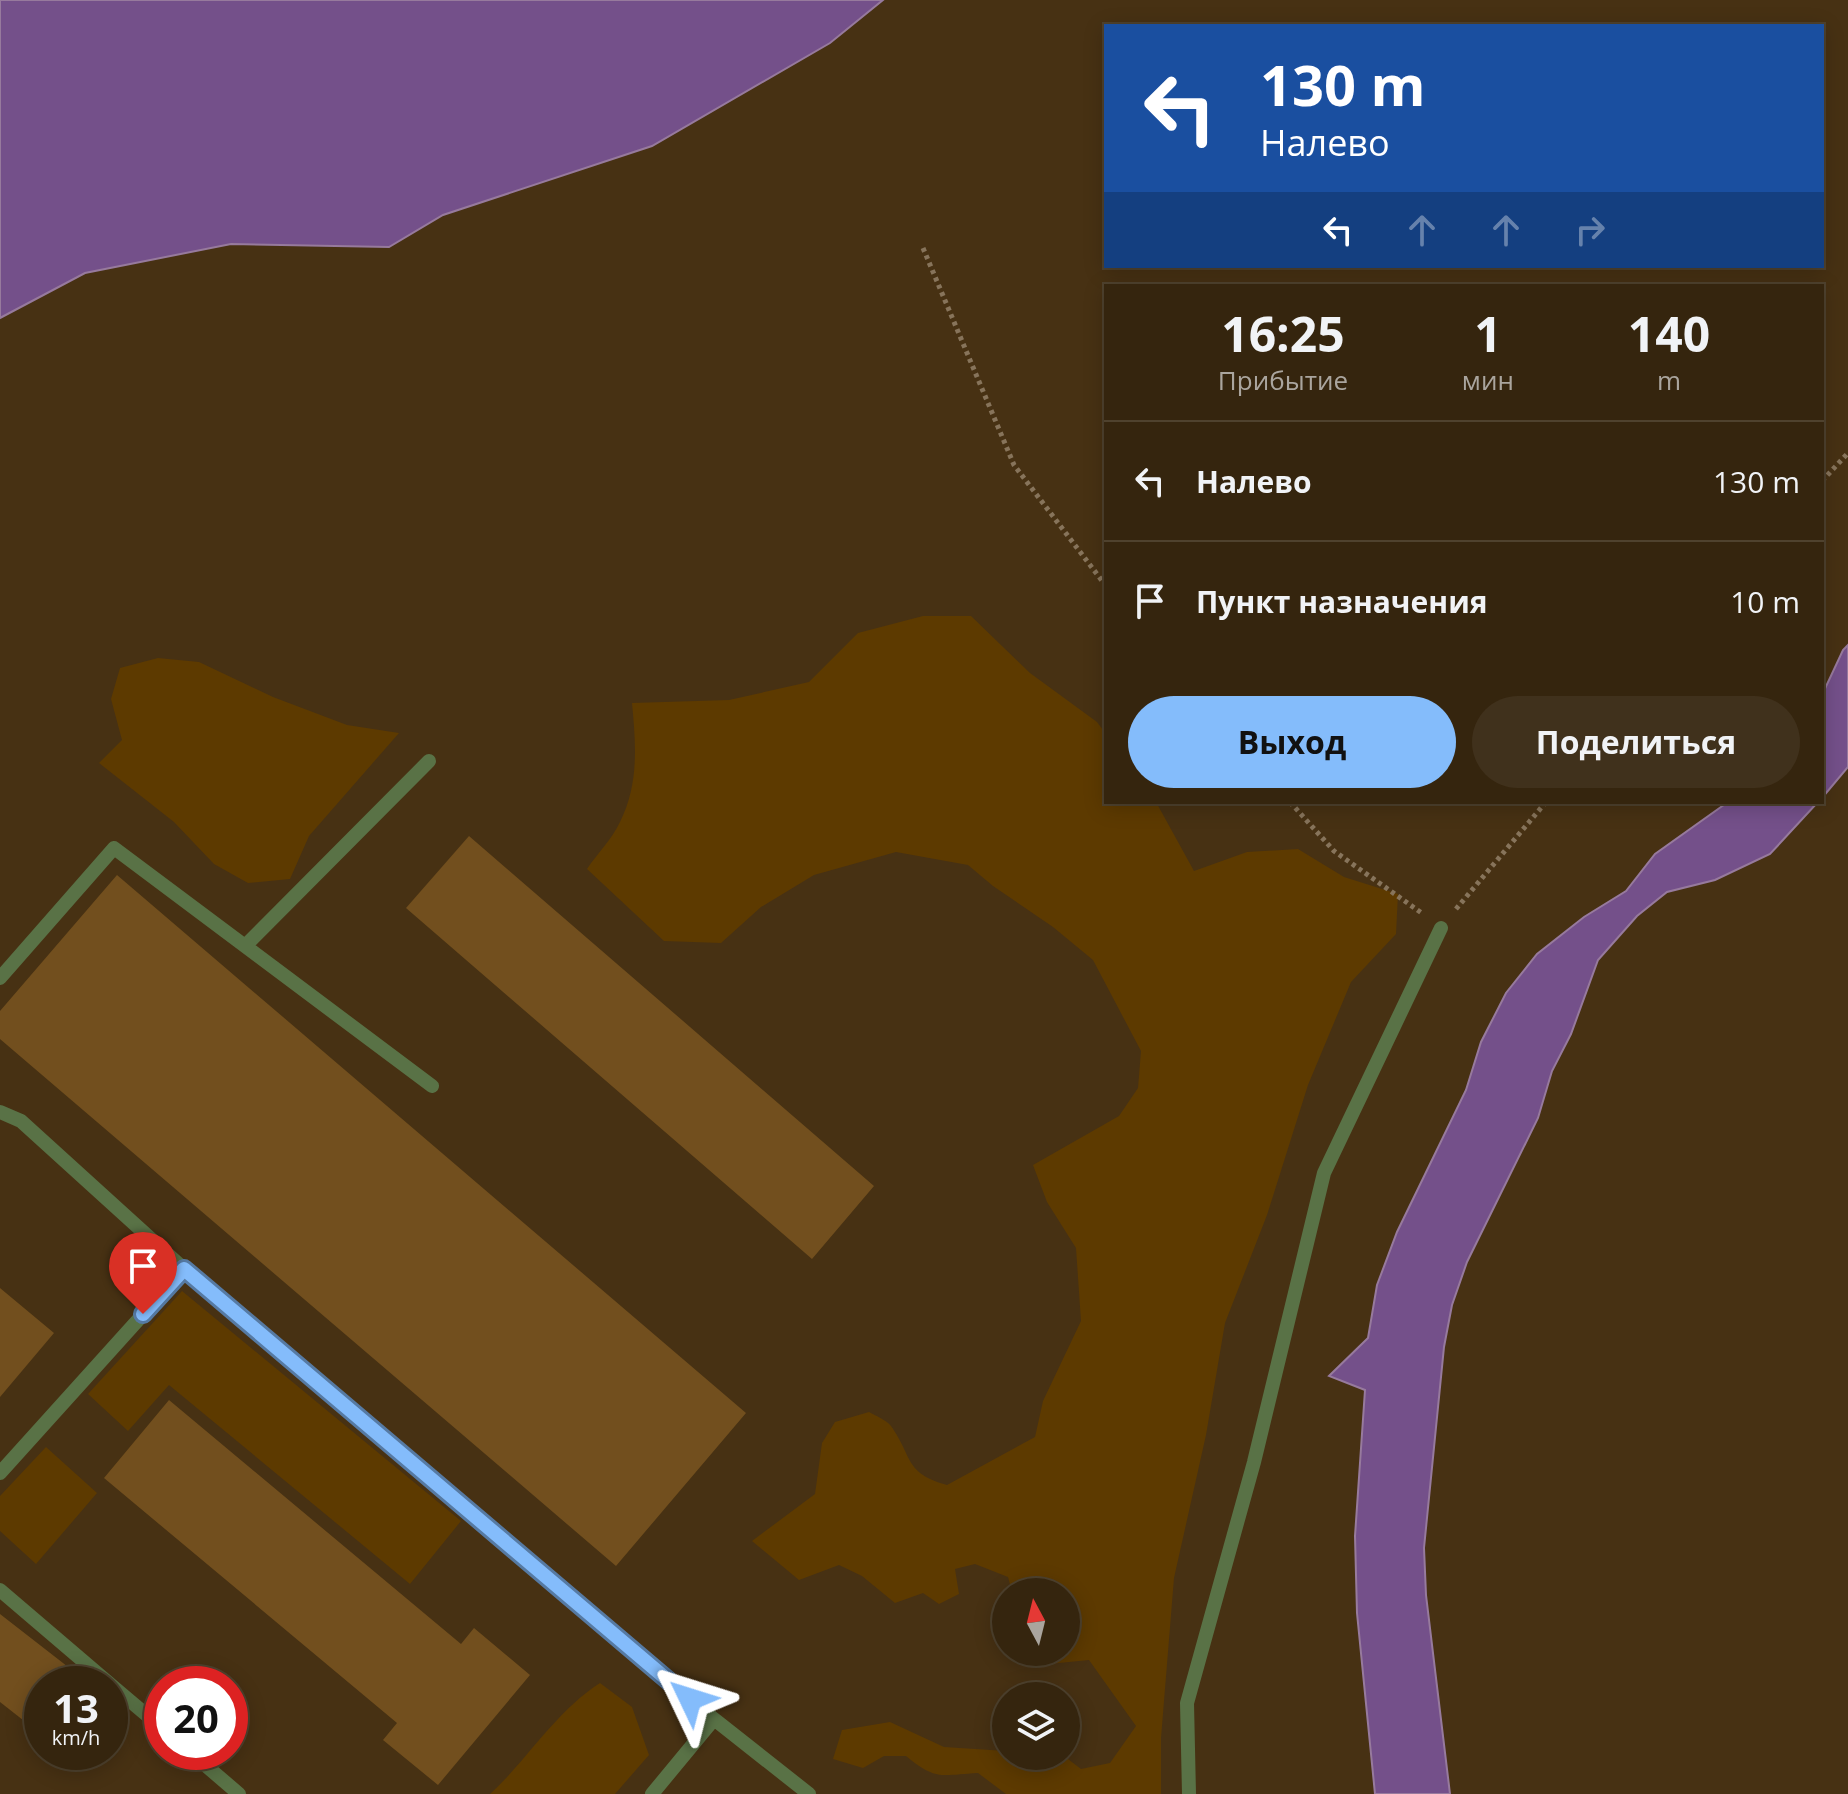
<!DOCTYPE html>
<html lang="ru">
<head>
<meta charset="utf-8">
<style>
	:root { --surface:#35250e; --page:#40311c; --text:#f1f3f6; --muted:#aaa59e; --line:#4f422e; --accent:#84bcfb }
	body { margin:0; font-family:"Open Sans",sans-serif; background:var(--page); color:var(--text); height:100vh; display:flex; flex-direction:column; font-size:30px; white-space:nowrap }
	* { box-sizing:border-box; margin:0 }
	p { font-size:26px; color:var(--muted) }
	.icon { flex:none; width:44px; height:44px; fill:none; stroke:currentColor; stroke-width:2; stroke-linecap:round; stroke-linejoin:round }
	.map { position:relative; flex:1; overflow:hidden }
	.panel { position:absolute; left:1104px; top:284px; width:720px; height:520px; display:flex; flex-direction:column; background:var(--surface); border-radius:0px; box-shadow:0 4px 20px #0003,0 0 0 2px var(--line) }
	.panel>* { flex:none }
	.guide { position:absolute; left:1104px; top:24px; width:720px; height:244px; border-radius:0px; box-shadow:0 4px 20px #0003,0 0 0 2px var(--line); background:#1a4fa0; color:#fff; overflow:hidden }
	.needle { width:52px; rotate:353deg }
	.controls { position:absolute; left:992px; top:1578px; display:grid; gap:16px }
	.controls a { display:grid; place-items:center; width:88px; height:88px; border-radius:50%; background:var(--surface); box-shadow:0 4px 20px #0003,0 0 0 2px var(--line); font-size:40px }
	.speed { position:absolute; left:24px; top:1666px; display:flex; gap:16px; font-size:40px; font-weight:700; text-align:center }
	.speed>* { display:grid; place-content:center; width:104px; height:104px; border-radius:50%; background:var(--surface); box-shadow:0 4px 20px #0003,0 0 0 2px var(--line); line-height:1 }
	.speed small { font-size:20px; font-weight:400 }
	.speed .limit { border:12px solid #d22; background:#fff; color:#111 }
	.pin { position:absolute; display:grid; place-items:center; width:68px; height:68px; color:#fff; margin:-82px -34px; border-radius:50% 50% 50% 0; rotate:-45deg; box-shadow:0 0 8px #0007 }
	.pin .icon { rotate:45deg }
	.me { position:absolute; width:88px; margin:-44px; rotate:311deg; stroke-linejoin:round; filter:drop-shadow(0 0 6px #0008) }
	.turn { display:flex; align-items:center; gap:28px; height:168px; padding:0 24px; font-size:36px }
	.turn .icon { width:104px; height:104px; stroke-width:2.5 }
	.turn b { display:block; font-size:56px; line-height:68px }
	.lanes { display:flex; align-items:center; height:76px; padding:0 24px; background:#0003; justify-content:center; gap:40px; direction:ltr }
	.lanes .off { opacity:.35 }
	.eta { display:flex; justify-content:space-evenly; align-items:center; height:136px; text-align:center }
	.eta b { font-size:48px; font-weight:700; line-height:56px }
	.primary-button { display:flex; gap:16px; margin-top:auto; padding:16px 24px }
	.primary-button a { flex:1; height:92px; border-radius:48px; background:var(--accent); color:#111; font-size:32px; font-weight:700; line-height:92px; text-align:center }
	.primary-button a+a { background:var(--page); color:var(--text) }
	ul { padding:0; list-style:none }
	li { display:flex; align-items:center; gap:24px; height:120px; padding:0 24px; border-top:2px solid var(--line) }
	li div { flex:1 }
	li b { display:block; font-size:30px }
	li em { font-style:normal }
	.map>svg:first-child { display:block }
	.green { fill:#5d3a00 }
	.water { fill:#74508a; stroke:#977a9d; stroke-width:2 }
	.building { fill:#724f1e }
	.lines { fill:none; stroke-linecap:round; stroke-linejoin:round }
	.path { stroke:#87745b; stroke-width:5; stroke-dasharray:4 4; stroke-linecap:butt }
	.service { stroke:#597246; stroke-width:14 }
	.route-casing { stroke:#567aa3; stroke-width:20 }
	.route { stroke:#84bcfb; stroke-width:14 }
</style>
</head>
<body>
<div class="map">
<svg width="1848" height="1794" viewBox="0 0 1848 1794">
	<rect width="100%" height="100%" fill="#473113"/>
	<path class="green" d="M923 616H971L1030 673 1097 722 1106 734V802H1156L1194 871 1247 852 1298 849 1344 877 1398 894 1396 934 1351 982 1308 1085 1267 1215 1225 1323 1206 1435 1174 1578 1161 1738V1794H1006L978 1773C941 1775 936 1781 906 1756H884L863 1768 833 1759 842 1730 890 1722 944 1747 1006 1751V1756H1064L1081 1769 1110 1763 1136 1726 1089 1660 1049 1664 1017 1652H1066V1592H1012L1008 1577 975 1564 955 1569 959 1594 939 1604 923 1593 895 1603 862 1576 839 1565 799 1580 752 1541 815 1494 822 1443 835 1422 869 1412C876 1416 886 1420 891 1426 913 1457 904 1473 947 1485L1035 1437 1043 1401 1081 1321 1076 1248 1047 1202 1033 1165 1119 1116 1138 1088 1141 1051 1093 960 1053 927 993 886 968 865 896 852 814 875 761 907 721 943 664 941 587 869C597 854 612 839 620 822 639 784 636 745 632 703L729 700 809 682 858 633Z
		M158 658 199 662 273 697 347 725 399 733 309 836 290 879 248 883 214 864 174 822 99 763 122 740 111 699 120 668Z
		M182 1291 461 1521 410 1584 169 1385 128 1431 88 1394Z
		M46 1447 97 1493 36 1564 0 1531V1496Z
		M600 1683 632 1707 649 1755 615 1794H490C528 1759 556 1711 600 1683Z"/>
	<path class="water" d="M0 0H883L830 43 652 146 443 215 389 247 231 244 85 273 0 318Z
		M1848 645V767L1822 798V695L1843 650Z
		M1728 802H1818L1770 854 1715 880 1667 892 1637 916 1598 960 1571 1034 1552 1071 1538 1118 1467 1262 1452 1305 1444 1347 1424 1548 1426 1595 1450 1794H1375L1357 1613 1355 1536 1365 1390 1329 1376 1368 1338 1377 1285 1397 1232 1466 1090 1481 1042 1506 993 1537 954 1584 917 1626 891 1655 854Z"/>
	<path class="building" d="M469 836 874 1186 812 1259 406 908Z
		M117 875 746 1413 616 1566 0 1039V1011Z
		M0 1288 54 1333 0 1397Z
		M169 1400 461 1644 474 1628 530 1675 438 1785 383 1740 397 1723 104 1478Z
		M0 1614 90 1684H42V1735L0 1702Z"/>
	<g class="lines">
		<path class="path" d="M923 248 1014 465 1106 586
			M1822 481 1848 453
			M1290 802 1334 851 1423 914
			M1456 909 1546 802"/>
		<path class="service" d="M245 946 429 761
			M0 978 114 848 432 1086
			M0 1112 21 1121 184 1269
			M0 1473 184 1269 714 1719 652 1794
			M0 1590 110 1684
			M110 1684 162 1728
			M714 1719 809 1794
			M190 1752 239 1794
			M1189 1794 1187 1703 1254 1462 1324 1173 1441 928"/>
	</g>
	<g class="lines">
		<g class="route-casing">
			<path id="route" d="M143 1314 184 1269 690 1699"/>
		</g>
		<use href="#route" class="route"/>
	</g>
</svg>
<div class="controls">
<a><svg class="needle" viewBox="-14 -14 28 28"><path d="M0-13l5 13h-10z" fill="#e53935"/><path d="M0 13l5-13h-10z" fill="#aaa59e"/></svg></a>
<a><svg class="icon" aria-label="layers" viewBox="0 0 24 24"><path d="M12 4l9 5-9 5-9-5zM3 14l9 5 9-5"/></svg></a>
</div>
<div class="speed"><div>13<small>km/h</small></div><div class="limit">20</div></div>
<div class="pin" style="left:143px;top:1314px;background:#d93025"><svg class="icon" aria-label="arrive" viewBox="0 0 24 24"><path d="M6 21V4h12l-3 4 3 4H6"/></svg></div>
<svg class="me" style="left:690px;top:1699px" viewBox="-20 -20 40 40"><path d="M0-17L14 15 0 8-14 15z" fill="#84bcfb" stroke="#fff" stroke-width="4"/></svg>
<div class="guide">
<div class="turn"><svg class="icon" aria-label="left" viewBox="0 0 24 24"><path d="M17 20v-9H6M10 6l-5 5 5 5"/></svg><div><b>130 m</b>Налево</div></div>
<div class="lanes"><svg class="icon" aria-label="left" viewBox="0 0 24 24"><path d="M17 20v-9H6M10 6l-5 5 5 5"/></svg><svg class="icon off" aria-label="ahead" viewBox="0 0 24 24"><path d="M12 20V5M6 11l6-6 6 6"/></svg><svg class="icon off" aria-label="ahead" viewBox="0 0 24 24"><path d="M12 20V5M6 11l6-6 6 6"/></svg><svg class="icon off" aria-label="right" viewBox="0 0 24 24"><path d="M7 20v-9h11M14 6l5 5-5 5"/></svg></div>
</div>
<section class="panel">
<div class="eta">
<div><b>16:25</b><p>Прибытие</p></div>
<div><b>1</b><p>мин</p></div>
<div><b>140</b><p>m</p></div>
</div>
<ul>
<li><svg class="icon" aria-label="left" viewBox="0 0 24 24"><path d="M17 20v-9H6M10 6l-5 5 5 5"/></svg><div><b>Налево</b></div><em>130 m</em></li>
<li><svg class="icon" aria-label="arrive" viewBox="0 0 24 24"><path d="M6 21V4h12l-3 4 3 4H6"/></svg><div><b>Пункт назначения</b></div><em>10 m</em></li>
</ul>
<div class="primary-button"><a>Выход</a><a>Поделиться</a></div>
</section>
</div>
</body>
</html>
